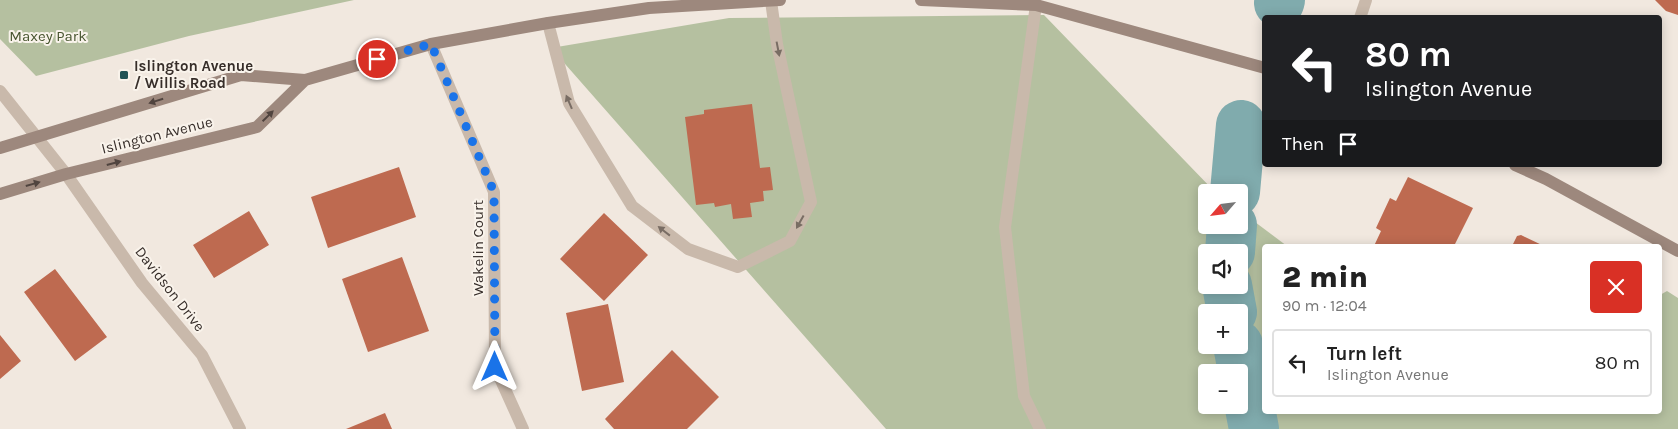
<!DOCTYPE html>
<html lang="en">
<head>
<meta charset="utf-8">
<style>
	:root { --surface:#fff; --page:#f2f2f2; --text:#222; --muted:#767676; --line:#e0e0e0 }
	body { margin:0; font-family:Karla,sans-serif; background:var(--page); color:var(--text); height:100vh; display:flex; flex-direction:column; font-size:19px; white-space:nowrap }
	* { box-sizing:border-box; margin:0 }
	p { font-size:16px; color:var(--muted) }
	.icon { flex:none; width:28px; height:28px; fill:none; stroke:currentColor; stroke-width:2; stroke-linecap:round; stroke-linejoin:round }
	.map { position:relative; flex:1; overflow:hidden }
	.sheet { position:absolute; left:1262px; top:244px; width:400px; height:170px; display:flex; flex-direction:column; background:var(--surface); border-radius:5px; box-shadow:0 2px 12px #0003 }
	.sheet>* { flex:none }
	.guide { position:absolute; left:1262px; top:15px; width:400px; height:152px; border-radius:5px; box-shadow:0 2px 12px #0003; background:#202124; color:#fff; overflow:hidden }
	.needle { width:32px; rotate:242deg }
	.controls { position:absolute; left:1198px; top:184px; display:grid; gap:10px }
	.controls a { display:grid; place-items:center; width:50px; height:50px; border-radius:5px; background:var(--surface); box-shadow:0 2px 12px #0003; font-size:25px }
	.pin { position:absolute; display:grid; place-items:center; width:42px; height:42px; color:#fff; margin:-21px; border:2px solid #fff; border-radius:50%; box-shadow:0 1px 5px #0007 }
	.me { position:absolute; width:55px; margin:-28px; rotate:0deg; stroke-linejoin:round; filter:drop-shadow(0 0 4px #0008) }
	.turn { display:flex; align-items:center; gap:18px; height:105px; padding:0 20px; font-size:22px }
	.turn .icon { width:65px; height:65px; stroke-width:2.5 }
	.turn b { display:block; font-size:35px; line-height:42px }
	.then { display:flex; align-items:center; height:48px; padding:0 20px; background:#0003; gap:10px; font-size:19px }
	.round { display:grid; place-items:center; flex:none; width:52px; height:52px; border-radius:5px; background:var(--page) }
	.summary { display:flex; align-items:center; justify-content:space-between; height:85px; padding:0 20px }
	h1 { font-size:30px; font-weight:800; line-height:38px }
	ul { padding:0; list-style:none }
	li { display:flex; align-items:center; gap:15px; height:68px; margin:0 10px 8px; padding:0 10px; border:2px solid var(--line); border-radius:5px }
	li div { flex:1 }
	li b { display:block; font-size:19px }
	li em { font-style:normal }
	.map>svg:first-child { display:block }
	.green { fill:#b5c0a0; fill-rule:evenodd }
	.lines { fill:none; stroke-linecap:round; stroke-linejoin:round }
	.river { stroke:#80abad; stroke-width:50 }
	.building { fill:#be6a50 }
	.service { stroke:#c9b9ab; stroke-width:12 }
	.minor { stroke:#c9b9ab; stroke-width:12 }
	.tertiary { stroke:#c9b9ab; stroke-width:12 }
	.secondary { stroke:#9d887d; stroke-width:12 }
	.oneway { fill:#796d64 }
	.oneway2 { fill:#50443f }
	.route { stroke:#1a73e8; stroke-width:9; stroke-dasharray:0 16.2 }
	.poi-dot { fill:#225456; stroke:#f9f3eb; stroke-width:2 }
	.labels { text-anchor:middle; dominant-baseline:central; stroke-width:4; stroke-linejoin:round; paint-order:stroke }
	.park-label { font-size:15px; fill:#47542f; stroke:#f9f3eb }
	.poi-label { font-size:15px; font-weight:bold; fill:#372e2a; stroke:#f9f3eb; text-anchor:start }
	.street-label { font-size:15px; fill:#372e2a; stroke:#f9f3eb }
</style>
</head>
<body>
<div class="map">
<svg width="1678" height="429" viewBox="0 0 1678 429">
	<rect width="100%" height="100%" fill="#f1e8df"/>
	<path class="green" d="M0 0H354L189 36 36 76 0 39Z
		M1044 15 1215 192H1206V225H1239V210L1287 246H1265V411H1660V295L1667 291 1678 298V429H886L551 48 729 18ZM1206 252H1239V285H1206ZM1206 312H1239V345H1206ZM1206 372H1239V405H1206Z"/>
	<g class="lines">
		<path class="river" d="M1279 3 1280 0
			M1235 192 1241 125
			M1230 252 1232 225
			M1227 285 1232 312
			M1238 345 1254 429"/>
	</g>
	<path class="building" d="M1655 0H1678V15L1666 11Z
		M752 104 760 168 770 167 773 190 763 191 764 201 750 203 752 217 733 219 731 204 715 207 714 203 696 205 685 117 704 114V110Z
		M399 167 416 217 328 248 311 197Z
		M1408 177 1473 208 1454 246H1374L1381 231 1376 228 1390 198 1396 201Z
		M249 211 269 245 214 278 193 245Z
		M604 213 648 255 604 301 560 259Z
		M1521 235 1544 246H1512L1517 236Z
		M402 257 429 331 368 352 342 279Z
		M55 269 107 337 75 361 24 292Z
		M608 304 624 382 582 391 566 313Z
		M0 335 21 361 0 379Z
		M672 350 719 397 687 429H614L605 419Z
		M385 413 392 429H346Z"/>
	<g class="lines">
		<path class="service" d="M1036 5 1005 227 1024 396 1040 429
			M548 23 569 103 632 206 688 249 738 267 790 241 811 202 777 44 771 1"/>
		<path class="minor" d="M1360 18 1366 0
			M431 44 494 192 495 367 523 429
			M66 174 142 283 202 355 240 429"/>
		<path class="tertiary" d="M0 91 66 174"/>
		<path class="secondary" d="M921 0 1036 5 1265 68
			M0 148 241 75 305 80 431 44 548 23 649 8 780 0
			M1515 165 1546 179 1678 251
			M0 194 66 174 257 127 305 80"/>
	</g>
	<defs><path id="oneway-solid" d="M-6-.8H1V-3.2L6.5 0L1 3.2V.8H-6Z" transform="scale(1.25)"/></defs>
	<g class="oneway">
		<use href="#oneway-solid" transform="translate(778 49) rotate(79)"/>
		<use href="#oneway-solid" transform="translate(569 102) rotate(-113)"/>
		<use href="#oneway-solid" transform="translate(800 222) rotate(119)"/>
		<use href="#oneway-solid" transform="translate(664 231) rotate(-142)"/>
	</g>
	<g class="oneway2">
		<use href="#oneway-solid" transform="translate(156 101) rotate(163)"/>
		<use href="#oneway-solid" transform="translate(268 116) rotate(-44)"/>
		<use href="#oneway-solid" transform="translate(114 163) rotate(-15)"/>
		<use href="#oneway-solid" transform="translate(33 184) rotate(-16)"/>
	</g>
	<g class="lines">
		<path class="route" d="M377 59 431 44 494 192 495 367"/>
	</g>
	<rect class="poi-dot" x="119" y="70" width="10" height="10" rx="2.5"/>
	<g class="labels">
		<g class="park-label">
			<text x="48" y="36">Maxey Park</text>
		</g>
		<g class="poi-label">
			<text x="134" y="66">Islington Avenue<tspan x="134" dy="17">/ Willis Road</tspan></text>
		</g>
		<g class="street-label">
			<text transform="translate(157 135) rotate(-14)">Islington Avenue</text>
			<text transform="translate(478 248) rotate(-90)">Wakelin Court</text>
			<text transform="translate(170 289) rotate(52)">Davidson Drive</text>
		</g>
	</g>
</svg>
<div class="controls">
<a><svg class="needle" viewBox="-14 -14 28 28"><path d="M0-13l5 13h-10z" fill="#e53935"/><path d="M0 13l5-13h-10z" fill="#767676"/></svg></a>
<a><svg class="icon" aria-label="sound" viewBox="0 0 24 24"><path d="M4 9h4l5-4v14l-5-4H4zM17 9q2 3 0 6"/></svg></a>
<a>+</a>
<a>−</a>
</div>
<div class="pin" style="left:377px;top:59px;background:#d93025"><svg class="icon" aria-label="arrive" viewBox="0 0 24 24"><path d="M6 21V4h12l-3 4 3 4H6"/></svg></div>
<svg class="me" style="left:495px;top:367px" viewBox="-20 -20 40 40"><path d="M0-17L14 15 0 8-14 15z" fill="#1a73e8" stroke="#fff" stroke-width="4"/></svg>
<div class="guide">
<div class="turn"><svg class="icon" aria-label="left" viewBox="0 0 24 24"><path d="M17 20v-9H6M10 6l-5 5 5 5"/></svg><div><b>80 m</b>Islington Avenue</div></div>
<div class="then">Then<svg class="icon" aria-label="arrive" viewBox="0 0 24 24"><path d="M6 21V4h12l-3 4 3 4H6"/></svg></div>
</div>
<section class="sheet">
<div class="summary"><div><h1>2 min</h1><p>90 m · 12:04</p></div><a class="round" style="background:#d93025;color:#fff"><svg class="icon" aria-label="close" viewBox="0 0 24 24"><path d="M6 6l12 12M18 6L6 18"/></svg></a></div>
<ul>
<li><svg class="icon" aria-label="left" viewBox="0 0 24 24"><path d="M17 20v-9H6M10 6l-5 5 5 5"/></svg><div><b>Turn left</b><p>Islington Avenue</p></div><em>80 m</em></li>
</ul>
</section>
</div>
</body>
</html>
